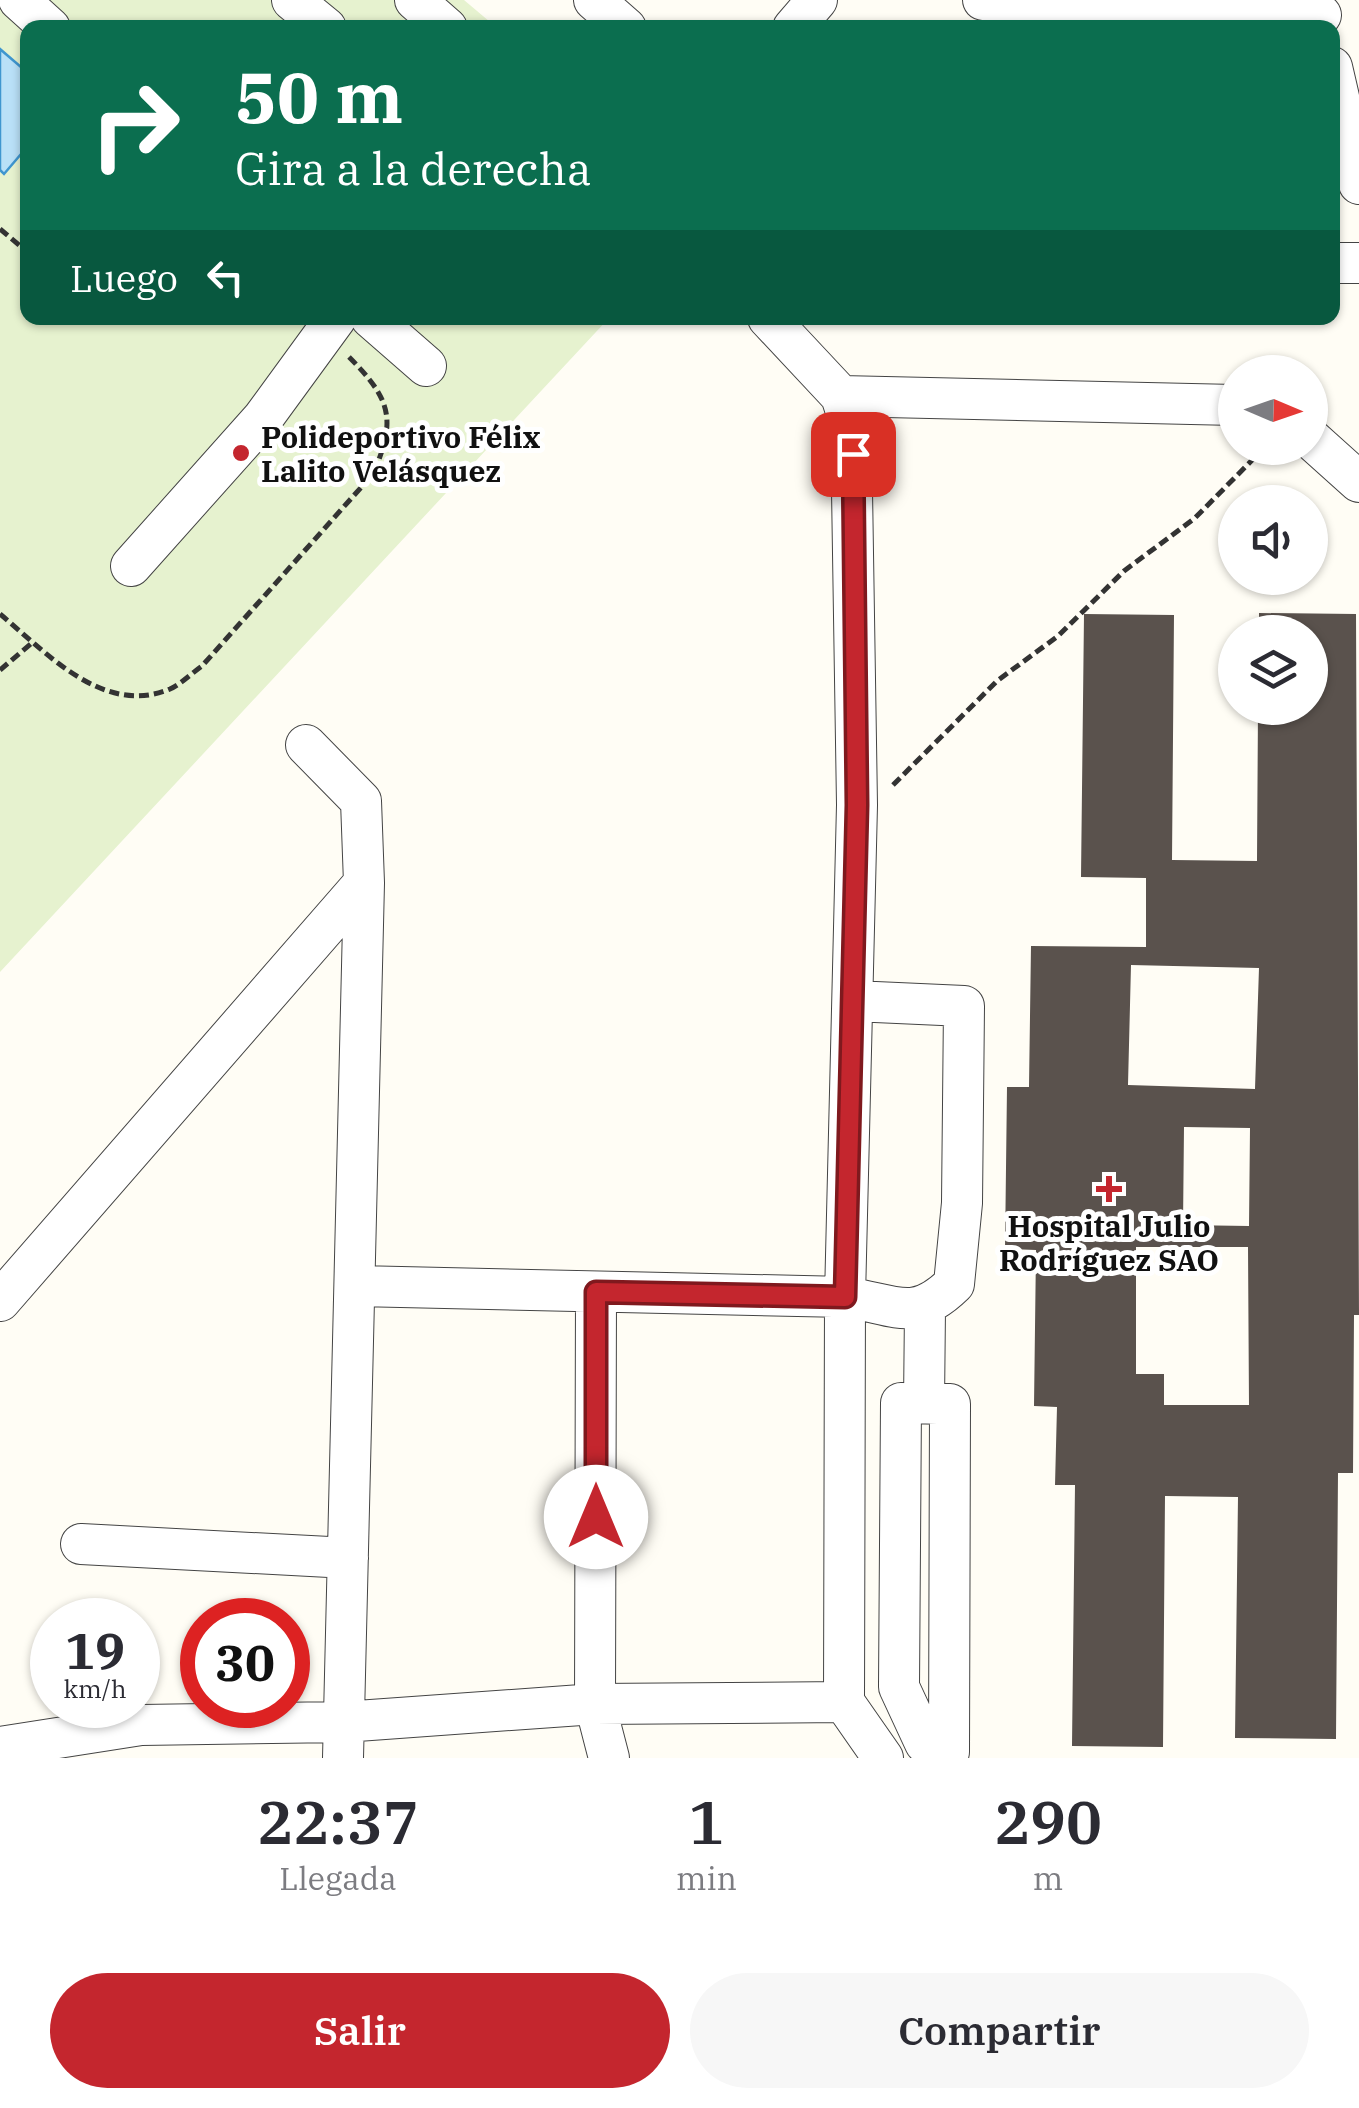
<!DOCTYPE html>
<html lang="es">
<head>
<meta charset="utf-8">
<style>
	:root { --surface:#fff; --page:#f7f7f7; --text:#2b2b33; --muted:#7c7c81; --accent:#c4262e }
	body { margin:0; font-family:"IBM Plex Serif",serif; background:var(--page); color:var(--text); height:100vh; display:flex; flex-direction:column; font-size:38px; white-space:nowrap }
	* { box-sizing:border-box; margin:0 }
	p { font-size:32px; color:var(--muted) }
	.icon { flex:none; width:55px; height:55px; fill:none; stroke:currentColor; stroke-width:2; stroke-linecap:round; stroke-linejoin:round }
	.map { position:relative; height:1758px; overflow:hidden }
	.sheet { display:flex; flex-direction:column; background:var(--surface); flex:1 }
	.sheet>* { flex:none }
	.hud { position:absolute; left:20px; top:20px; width:1320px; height:305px; border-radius:20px; box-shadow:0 2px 8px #0004; background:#0b6e4f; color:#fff; overflow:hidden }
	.needle { width:65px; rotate:92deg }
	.buttons { position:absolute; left:1218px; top:355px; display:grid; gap:20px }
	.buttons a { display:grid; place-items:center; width:110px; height:110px; border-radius:50%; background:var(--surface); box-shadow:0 2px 8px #0004; font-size:50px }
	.speed { position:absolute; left:30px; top:1598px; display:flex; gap:20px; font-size:50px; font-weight:700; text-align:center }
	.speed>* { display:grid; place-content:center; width:130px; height:130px; border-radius:50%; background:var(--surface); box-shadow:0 2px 8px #0004; line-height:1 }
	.speed small { font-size:25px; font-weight:400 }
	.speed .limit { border:15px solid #d22; background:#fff; color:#111 }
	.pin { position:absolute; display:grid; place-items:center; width:85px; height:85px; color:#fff; margin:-42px; border-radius:20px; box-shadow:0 5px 15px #0006 }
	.me { position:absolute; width:110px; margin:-55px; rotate:0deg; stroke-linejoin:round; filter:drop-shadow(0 0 8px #0008) }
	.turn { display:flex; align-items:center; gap:35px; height:210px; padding:0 50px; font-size:45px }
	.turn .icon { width:130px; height:130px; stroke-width:2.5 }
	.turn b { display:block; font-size:70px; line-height:85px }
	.then { display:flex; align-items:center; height:95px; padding:0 50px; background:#0003; gap:20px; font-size:38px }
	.eta { display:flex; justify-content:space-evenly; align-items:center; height:170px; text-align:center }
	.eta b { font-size:60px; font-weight:600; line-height:70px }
	.primary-button { display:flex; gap:20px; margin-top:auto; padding:20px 50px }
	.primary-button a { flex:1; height:115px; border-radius:60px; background:var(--accent); color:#fff; font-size:40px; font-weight:600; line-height:115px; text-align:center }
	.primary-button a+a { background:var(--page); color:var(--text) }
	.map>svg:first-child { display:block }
	.pitch { fill:#e6f2cf }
	.water { fill:#b9e0f7; stroke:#3f96cf; stroke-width:2.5 }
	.building { fill:#5a524d; fill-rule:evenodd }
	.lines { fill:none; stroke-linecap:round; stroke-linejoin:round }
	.minor-casing { stroke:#444; stroke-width:42 }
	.path { stroke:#333; stroke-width:5; stroke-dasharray:10 5; stroke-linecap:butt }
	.minor { stroke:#fff; stroke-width:40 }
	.route-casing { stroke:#7f191e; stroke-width:25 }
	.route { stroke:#c4262e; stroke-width:18 }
	.poi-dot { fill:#c4262e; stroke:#fff; stroke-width:4 }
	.labels { text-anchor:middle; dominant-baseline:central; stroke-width:10; stroke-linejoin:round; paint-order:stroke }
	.poi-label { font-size:30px; font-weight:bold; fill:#111; stroke:#fff; text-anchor:start }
</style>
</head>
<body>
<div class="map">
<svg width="1359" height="1758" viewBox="0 0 1359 1758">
	<rect width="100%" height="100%" fill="#fffdf5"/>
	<path class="pitch" d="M0 0H464L496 27 28 28V318H609L0 972Z"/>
	<path class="water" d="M0 49 28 73 27 147 4 174 0 170Z"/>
	<path class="building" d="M1259 613 1356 614 1359 1315H1354L1353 1473H1338L1336 1739 1235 1738 1238 1497 1165 1496 1163 1747 1072 1746 1075 1485H1055L1057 1407 1034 1406 1036 1250 1005 1249 1007 1087H1029L1031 946 1146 947V878L1081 877 1084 614 1174 615 1172 860 1257 861 1258 708H1310V632H1259ZM1131 965 1259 968 1255 1089 1128 1085ZM1184 1127 1250 1128 1249 1226 1183 1225ZM1136 1247H1248L1249 1405H1164V1374H1136Z"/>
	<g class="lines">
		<g class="minor-casing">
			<path id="minor" d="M19 0 50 28
				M292 0 326 28
				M415 0 447 28
				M594 0 626 28
				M983 0 1321 15
				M793 28 817 0
				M1332 67 1359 184
				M1332 263H1359
				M371 318 426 366
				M768 318 841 396 851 427 857 805 845 1297 844 1702 883 1758
				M841 396 1235 405
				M1310 438 1359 482
				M131 566 263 418 336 318
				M306 745 361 801 364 883 343 1758
				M357 1286 845 1297C895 1304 913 1324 954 1284L962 1203 964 1006 853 1001
				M596 1293 595 1704 609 1758
				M0 1301 364 883
				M901 1403 950 1404 949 1752H938L925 1743 899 1687Z
				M924 1403 925 1309
				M81 1544 348 1558
				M0 1747 141 1725 343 1722 595 1704 844 1702"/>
		</g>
		<path class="path" d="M0 229 25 250
			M0 614C46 652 103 717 170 689 181 684 192 673 202 666L373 474C397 419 391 399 348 356
			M0 670 33 642
			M893 785 997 681 1058 636 1124 571 1195 518 1264 448"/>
		<use href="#minor" class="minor"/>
	</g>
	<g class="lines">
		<g class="route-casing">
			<path id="route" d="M596 1517V1292L845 1297 857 805 853 454"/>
		</g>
		<use href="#route" class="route"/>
	</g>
	<g class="poi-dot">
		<circle cx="241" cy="453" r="10"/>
		<path d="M1104 1174h10v10h10v10h-10v10h-10v-10h-10v-10h10z"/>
	</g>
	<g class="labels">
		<g class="poi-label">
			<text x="261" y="436">Polideportivo Félix<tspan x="261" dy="34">Lalito Velásquez</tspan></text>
			<text x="1109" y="1225" text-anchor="middle">Hospital Julio<tspan x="1109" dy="34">Rodríguez SAO</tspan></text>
		</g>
	</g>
</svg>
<div class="buttons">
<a><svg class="needle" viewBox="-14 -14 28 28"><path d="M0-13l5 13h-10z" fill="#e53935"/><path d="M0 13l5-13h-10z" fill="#7c7c81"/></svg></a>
<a><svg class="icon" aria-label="sound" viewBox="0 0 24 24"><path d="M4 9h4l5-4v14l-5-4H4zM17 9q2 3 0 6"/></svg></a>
<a><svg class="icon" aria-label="layers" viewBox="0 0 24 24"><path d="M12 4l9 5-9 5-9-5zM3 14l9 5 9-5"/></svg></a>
</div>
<div class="speed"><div>19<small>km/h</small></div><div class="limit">30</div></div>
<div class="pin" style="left:853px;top:454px;background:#d93025"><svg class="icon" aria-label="arrive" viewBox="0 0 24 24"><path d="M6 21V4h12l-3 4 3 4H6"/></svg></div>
<svg class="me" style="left:596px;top:1517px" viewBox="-20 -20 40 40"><circle r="19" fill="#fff"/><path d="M0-13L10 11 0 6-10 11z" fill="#c4262e"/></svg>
<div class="hud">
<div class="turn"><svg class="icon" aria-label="right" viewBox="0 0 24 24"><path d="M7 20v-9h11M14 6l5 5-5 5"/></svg><div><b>50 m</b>Gira a la derecha</div></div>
<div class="then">Luego<svg class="icon" aria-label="left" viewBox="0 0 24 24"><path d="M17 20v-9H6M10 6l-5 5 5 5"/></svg></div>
</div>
</div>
<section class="sheet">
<div class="eta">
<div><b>22:37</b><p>Llegada</p></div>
<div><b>1</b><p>min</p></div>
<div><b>290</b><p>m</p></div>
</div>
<div class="primary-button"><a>Salir</a><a>Compartir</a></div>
</section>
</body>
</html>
